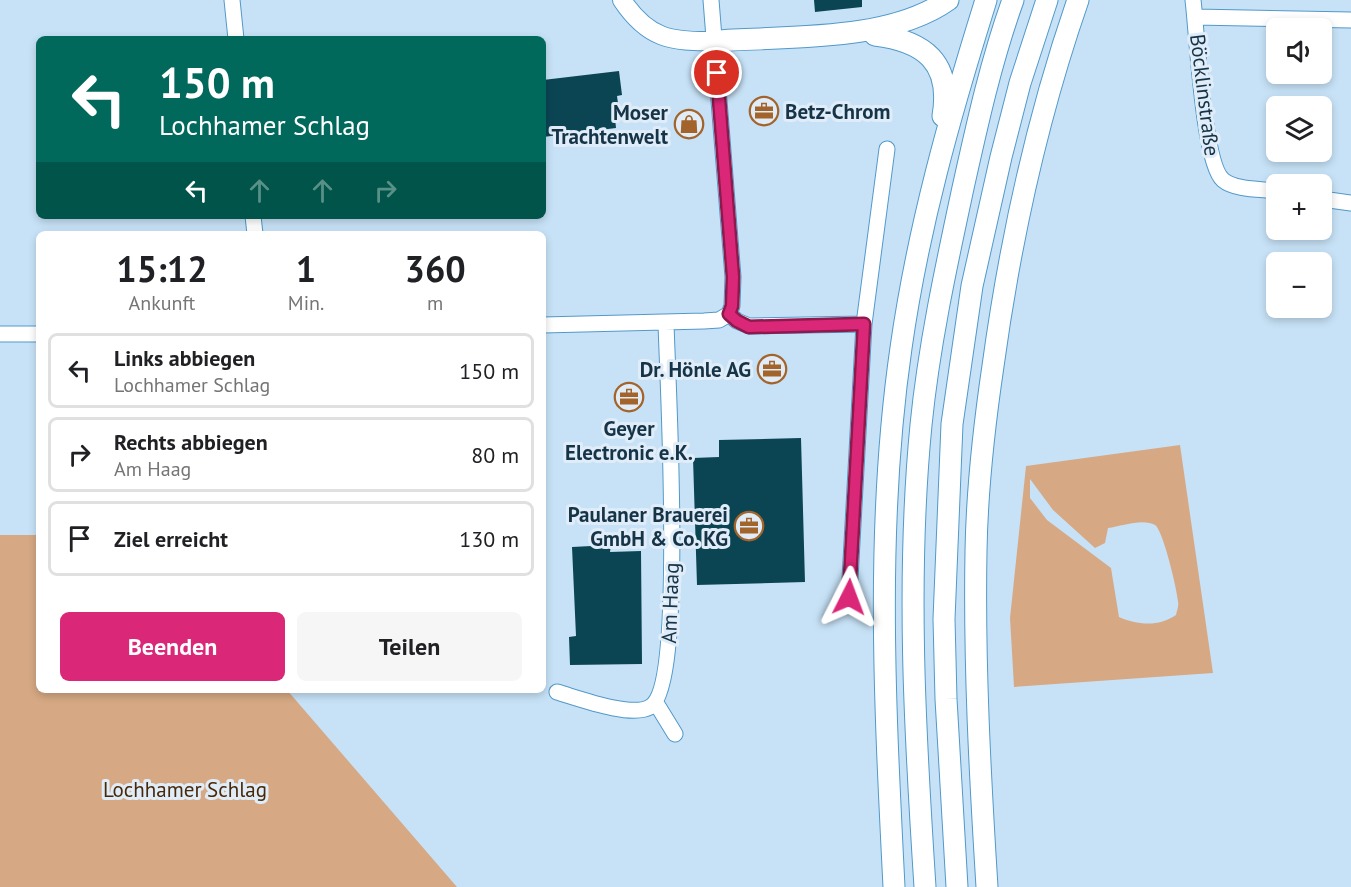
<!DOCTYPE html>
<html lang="de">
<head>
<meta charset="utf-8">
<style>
	:root { --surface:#fff; --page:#f6f6f6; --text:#202124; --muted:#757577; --line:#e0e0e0; --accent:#db2777 }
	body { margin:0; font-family:"PT Sans",sans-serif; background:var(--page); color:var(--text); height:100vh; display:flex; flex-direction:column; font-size:22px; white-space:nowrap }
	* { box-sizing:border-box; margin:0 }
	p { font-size:20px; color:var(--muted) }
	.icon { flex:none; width:33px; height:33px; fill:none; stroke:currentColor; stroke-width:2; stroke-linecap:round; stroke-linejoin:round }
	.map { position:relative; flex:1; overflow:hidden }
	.drawer { position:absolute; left:36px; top:231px; width:510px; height:462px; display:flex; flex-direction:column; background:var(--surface); border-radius:9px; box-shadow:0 3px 9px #0003 }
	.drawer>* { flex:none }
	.top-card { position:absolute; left:36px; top:36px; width:510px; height:183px; border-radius:9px; box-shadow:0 3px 9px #0003; background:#00695c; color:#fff; overflow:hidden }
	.buttons { position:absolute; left:1266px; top:18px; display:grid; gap:12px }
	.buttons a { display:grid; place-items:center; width:66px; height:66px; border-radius:9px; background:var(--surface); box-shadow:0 3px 9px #0003; font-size:30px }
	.pin { position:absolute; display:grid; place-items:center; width:51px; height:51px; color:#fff; margin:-26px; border:3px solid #fff; border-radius:50%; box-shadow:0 2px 6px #0007 }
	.me { position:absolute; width:66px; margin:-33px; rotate:3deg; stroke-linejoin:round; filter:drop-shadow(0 0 4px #0008) }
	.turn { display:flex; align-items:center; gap:21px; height:126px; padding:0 24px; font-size:27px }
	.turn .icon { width:78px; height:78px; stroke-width:2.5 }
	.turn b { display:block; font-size:42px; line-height:51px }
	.lanes { display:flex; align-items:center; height:57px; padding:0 24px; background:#0003; justify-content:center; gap:30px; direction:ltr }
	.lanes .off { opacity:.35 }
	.eta { display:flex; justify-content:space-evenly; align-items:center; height:102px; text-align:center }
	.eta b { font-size:36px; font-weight:700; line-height:42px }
	.cta { display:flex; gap:12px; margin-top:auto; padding:12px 24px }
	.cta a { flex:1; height:69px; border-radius:9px; background:var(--accent); color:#fff; font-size:24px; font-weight:700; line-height:69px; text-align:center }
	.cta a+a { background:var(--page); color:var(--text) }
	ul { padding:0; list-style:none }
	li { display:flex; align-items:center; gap:18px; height:75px; margin:0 12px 9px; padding:0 12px; border:3px solid var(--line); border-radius:9px }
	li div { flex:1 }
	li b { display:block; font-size:22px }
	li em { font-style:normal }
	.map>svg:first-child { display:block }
	.green { fill:#d6a984; fill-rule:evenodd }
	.building { fill:#0b4554 }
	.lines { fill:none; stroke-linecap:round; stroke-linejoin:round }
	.minor-casing { stroke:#5199c9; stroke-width:17 }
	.major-casing { stroke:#5199c9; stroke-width:20 }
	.highway-casing { stroke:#5199c9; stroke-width:23 }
	.minor { stroke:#fff; stroke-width:15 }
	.major { stroke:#fff; stroke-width:18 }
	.highway { stroke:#fff; stroke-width:21 }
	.route-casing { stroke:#8e194d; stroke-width:15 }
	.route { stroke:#db2777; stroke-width:10 }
	.labels { text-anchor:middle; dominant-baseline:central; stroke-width:6; stroke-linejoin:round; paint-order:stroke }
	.street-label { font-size:21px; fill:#163448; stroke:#e0edf8 }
	.poi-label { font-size:21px; font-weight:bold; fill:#163448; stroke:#e0edf8; text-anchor:end }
	.park-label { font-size:21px; fill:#492807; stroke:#e0edf8 }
</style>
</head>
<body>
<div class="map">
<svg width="1351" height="887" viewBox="0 0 1351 887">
	<rect width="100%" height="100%" fill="#c7e2f7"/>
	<path class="green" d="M1180 445 1213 673 1014 687 1010 618 1026 466ZM1030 479 1053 510 1095 548 1105 543 1108 528C1122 526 1143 518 1155 525 1163 530 1177 589 1178 601 1179 606 1177 610 1176 615 1159 627 1137 625 1119 617L1111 568 1047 520 1030 498Z
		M0 535H39V690H287L457 887H0Z"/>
	<path class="building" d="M814 0H862V7L815 12Z
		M619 71 622 95 617 96 620 118H615L616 128 543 137V80Z
		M801 438 805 582 697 585 693 458 719 457V440Z
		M611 545 610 552 641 551 642 664 570 665 569 637 576 636 572 547Z"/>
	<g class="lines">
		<g class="minor-casing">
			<path id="minor" d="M232 0 236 39
				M711 0 733 277 732 306 729 314
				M1193 0C1197 32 1203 163 1223 180 1235 190 1261 189 1276 191
				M1195 17 1351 20
				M1322 199 1351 203
				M253 216 255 234
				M729 314 737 321 749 326 864 324
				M543 325 704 321 719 320 729 314
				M0 334H39
				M849 597 864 324 887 149
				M557 692C578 698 631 718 650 707 686 687 667 375 666 322
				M656 703 675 734"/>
		</g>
		<g class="major-casing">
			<path id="major" d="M622 0C648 39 671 42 715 41"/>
		</g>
		<g class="highway-casing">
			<path id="highway" d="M875 35C924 41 952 62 943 116
				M715 41C787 36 889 42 948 0
				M894 887C885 707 875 527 901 348 918 228 950 115 986 0
				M925 887C915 734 906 578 921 425 929 345 946 267 963 188 977 125 991 61 1013 0
				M957 887 946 699 944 619 952 424 972 286 1001 157 1020 83 1047 0
				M987 887C980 775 974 664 976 551 977 490 984 427 993 366 1010 242 1037 118 1078 0"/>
		</g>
		<use href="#minor" class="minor"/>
		<use href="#major" class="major"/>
		<use href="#highway" class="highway"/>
	</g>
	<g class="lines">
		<g class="route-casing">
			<path id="route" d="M717 73 733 277 732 306 729 314 737 321 749 327 864 324 849 597"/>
		</g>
		<use href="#route" class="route"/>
	</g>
	<defs>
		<g id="office-ring" transform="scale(1.5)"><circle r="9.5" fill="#e0edf8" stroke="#a3642b" stroke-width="1.5"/><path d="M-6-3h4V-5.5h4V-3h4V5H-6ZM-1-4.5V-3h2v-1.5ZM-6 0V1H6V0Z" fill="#a3642b"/></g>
		<g id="shop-ring" transform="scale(1.5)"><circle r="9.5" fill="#e0edf8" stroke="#a3642b" stroke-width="1.5"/><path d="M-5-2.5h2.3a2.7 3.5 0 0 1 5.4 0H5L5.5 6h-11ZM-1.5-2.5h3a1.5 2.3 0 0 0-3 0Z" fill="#a3642b"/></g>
	</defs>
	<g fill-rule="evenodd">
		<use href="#office-ring" x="764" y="111"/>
		<use href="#shop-ring" x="689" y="124"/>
		<use href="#office-ring" x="772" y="369"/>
		<use href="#office-ring" x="629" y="397"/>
		<use href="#office-ring" x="749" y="526"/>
	</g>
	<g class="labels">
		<g class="street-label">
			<text transform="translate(1205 95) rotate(83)">Böcklinstraße</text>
			<text transform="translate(670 603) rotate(-88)">Am Haag</text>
		</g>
		<g class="poi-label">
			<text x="785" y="111" text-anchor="start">Betz-Chrom</text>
			<text x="668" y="112">Moser<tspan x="668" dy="24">Trachtenwelt</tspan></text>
			<text x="751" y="369">Dr. Hönle AG</text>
			<text x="629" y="428" text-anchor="middle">Geyer<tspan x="629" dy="24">Electronic e.K.</tspan></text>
			<text x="728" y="514">Paulaner Brauerei<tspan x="728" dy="24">GmbH &amp; Co. KG</tspan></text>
		</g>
		<g class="park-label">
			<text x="185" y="789">Lochhamer Schlag</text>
		</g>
	</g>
</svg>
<div class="buttons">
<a><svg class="icon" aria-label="sound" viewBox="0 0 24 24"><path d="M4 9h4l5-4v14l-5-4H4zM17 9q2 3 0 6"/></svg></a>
<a><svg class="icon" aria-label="layers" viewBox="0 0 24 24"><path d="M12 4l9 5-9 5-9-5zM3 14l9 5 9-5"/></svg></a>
<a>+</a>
<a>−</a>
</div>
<div class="pin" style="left:717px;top:73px;background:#d93025"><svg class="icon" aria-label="arrive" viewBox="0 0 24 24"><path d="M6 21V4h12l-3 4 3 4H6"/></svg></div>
<svg class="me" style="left:849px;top:597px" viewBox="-20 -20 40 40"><path d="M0-17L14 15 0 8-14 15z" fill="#db2777" stroke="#fff" stroke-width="4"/></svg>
<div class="top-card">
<div class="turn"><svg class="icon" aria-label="left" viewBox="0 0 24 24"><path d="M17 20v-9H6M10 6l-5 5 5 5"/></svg><div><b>150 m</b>Lochhamer Schlag</div></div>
<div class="lanes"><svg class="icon" aria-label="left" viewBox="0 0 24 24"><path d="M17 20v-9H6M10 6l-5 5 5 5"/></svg><svg class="icon off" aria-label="ahead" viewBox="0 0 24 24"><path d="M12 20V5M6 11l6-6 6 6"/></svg><svg class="icon off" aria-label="ahead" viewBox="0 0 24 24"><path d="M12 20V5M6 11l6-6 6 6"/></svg><svg class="icon off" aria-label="right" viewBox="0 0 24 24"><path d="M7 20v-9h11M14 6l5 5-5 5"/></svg></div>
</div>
<section class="drawer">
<div class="eta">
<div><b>15:12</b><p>Ankunft</p></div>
<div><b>1</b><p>Min.</p></div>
<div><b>360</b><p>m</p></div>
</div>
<ul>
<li><svg class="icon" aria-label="left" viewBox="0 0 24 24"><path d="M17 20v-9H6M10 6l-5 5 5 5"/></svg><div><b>Links abbiegen</b><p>Lochhamer Schlag</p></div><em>150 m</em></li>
<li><svg class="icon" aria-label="right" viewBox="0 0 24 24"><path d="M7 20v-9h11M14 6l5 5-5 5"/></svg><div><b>Rechts abbiegen</b><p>Am Haag</p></div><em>80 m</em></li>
<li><svg class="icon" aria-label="arrive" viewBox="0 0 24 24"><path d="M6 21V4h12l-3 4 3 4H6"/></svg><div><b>Ziel erreicht</b></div><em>130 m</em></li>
</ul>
<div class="cta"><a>Beenden</a><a>Teilen</a></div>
</section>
</div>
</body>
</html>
